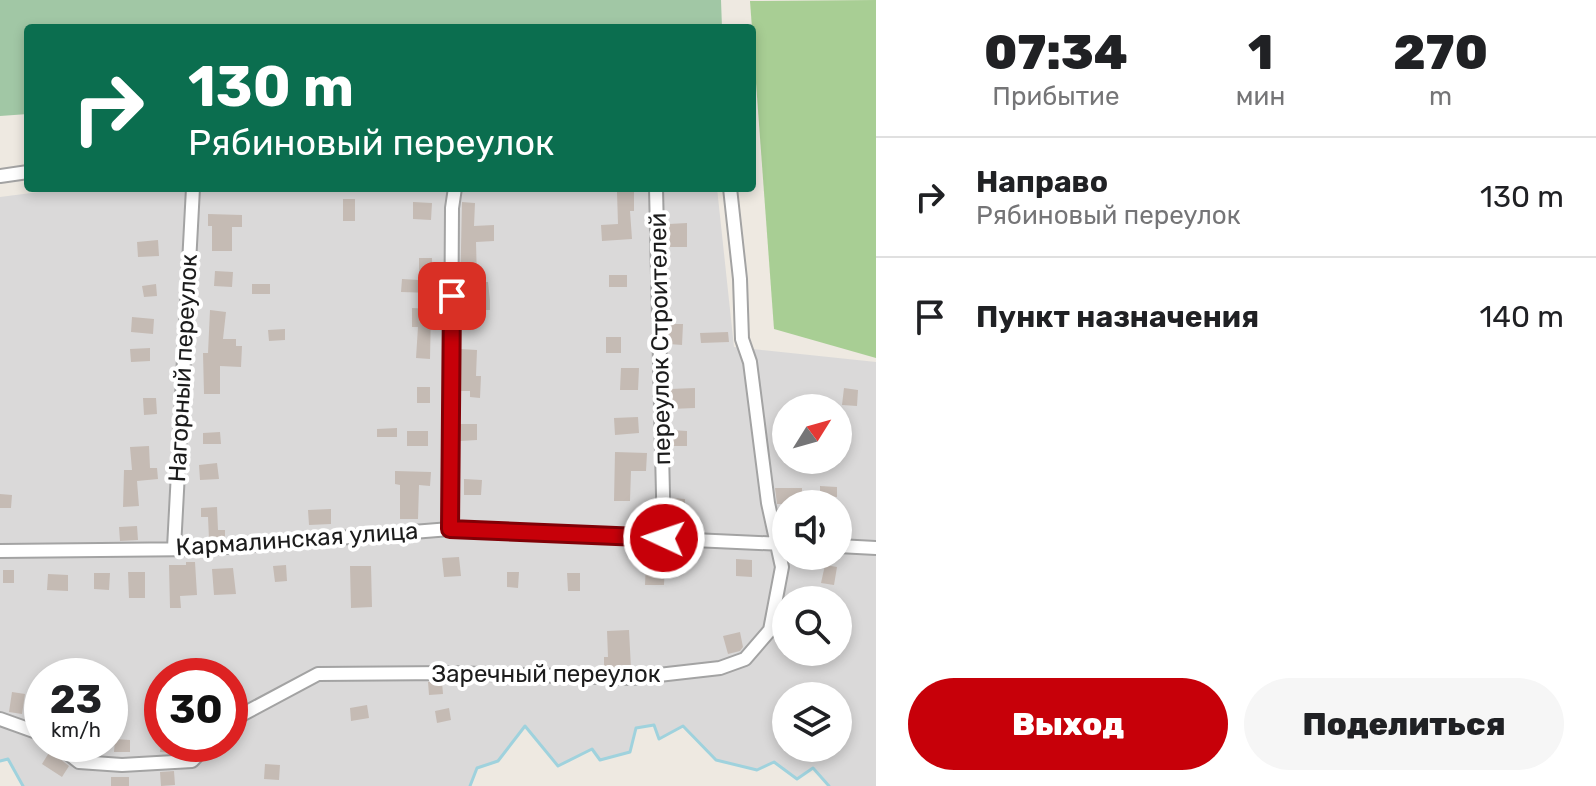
<!DOCTYPE html>
<html lang="ru">
<head>
<meta charset="utf-8">
<style>
	:root { --surface:#fff; --page:#f6f6f6; --text:#202124; --muted:#757577; --line:#e0e0e0; --accent:#c70009 }
	body { margin:0; font-family:Rubik,sans-serif; background:var(--page); color:var(--text); height:100vh; display:flex; flex-direction:column; font-size:30px; white-space:nowrap }
	* { box-sizing:border-box; margin:0 }
	p { font-size:26px; color:var(--muted) }
	.icon { flex:none; width:44px; height:44px; fill:none; stroke:currentColor; stroke-width:2; stroke-linecap:round; stroke-linejoin:round }
	.map { position:relative; flex:1; overflow:hidden }
	.drawer { display:flex; flex-direction:column; background:var(--surface); width:720px }
	.drawer>* { flex:none }
	.hud { position:absolute; left:24px; top:24px; width:732px; height:168px; border-radius:8px; box-shadow:0 4px 12px #0003; background:#0b6e4f; color:#fff; overflow:hidden }
	.needle { width:52px; rotate:53deg }
	.buttons { position:absolute; left:772px; top:394px; display:grid; gap:16px }
	.buttons a { display:grid; place-items:center; width:80px; height:80px; border-radius:50%; background:var(--surface); box-shadow:0 4px 12px #0003; font-size:40px }
	.speed { position:absolute; left:24px; top:658px; display:flex; gap:16px; font-size:40px; font-weight:700; text-align:center }
	.speed>* { display:grid; place-content:center; width:104px; height:104px; border-radius:50%; background:var(--surface); box-shadow:0 4px 12px #0003; line-height:1 }
	.speed small { font-size:20px; font-weight:400 }
	.speed .limit { border:12px solid #d22; background:#fff; color:#111 }
	.pin { position:absolute; display:grid; place-items:center; width:68px; height:68px; color:#fff; margin:-34px; border-radius:16px; box-shadow:0 4px 12px #0006 }
	.me { position:absolute; width:88px; margin:-44px; rotate:273deg; stroke-linejoin:round; filter:drop-shadow(0 0 6px #0008) }
	.turn { display:flex; align-items:center; gap:28px; height:168px; padding:0 32px; font-size:36px }
	.turn .icon { width:104px; height:104px; stroke-width:2.5 }
	.turn b { display:block; font-size:56px; line-height:68px }
	.eta { display:flex; justify-content:space-evenly; align-items:center; height:136px; text-align:center }
	.eta b { font-size:48px; font-weight:800; line-height:56px }
	.primary-button { display:flex; gap:16px; margin-top:auto; padding:16px 32px }
	.primary-button a { flex:1; height:92px; border-radius:48px; background:var(--accent); color:#fff; font-size:32px; font-weight:800; line-height:92px; text-align:center }
	.primary-button a+a { background:var(--page); color:var(--text) }
	ul { padding:0; list-style:none }
	li { display:flex; align-items:center; gap:24px; height:120px; padding:0 32px; border-top:2px solid var(--line) }
	li div { flex:1 }
	li b { display:block; font-size:30px }
	li em { font-style:normal }
	main { display:flex; flex:1; min-height:0 }
	.map>svg:first-child { display:block }
	.residential { fill:#dad9d9; fill-rule:evenodd }
	.forest { fill:#a8ce94 }
	.cemetery { fill:#a1c7a5 }
	.lines { fill:none; stroke-linecap:round; stroke-linejoin:round }
	.stream { stroke:#9fd2dd; stroke-width:3 }
	.building { fill:#c5bbb4 }
	.minor-casing { stroke:#a3a3a3; stroke-width:16 }
	.minor { stroke:#fff; stroke-width:12 }
	.route-casing { stroke:#810006; stroke-width:20 }
	.route { stroke:#c70009; stroke-width:14 }
	.labels { text-anchor:middle; dominant-baseline:central; stroke-width:8; stroke-linejoin:round; paint-order:stroke }
	.street-label { font-size:24px; fill:#1c1c1c; stroke:#fff }
</style>
</head>
<body>
<main>
<div class="map">
<svg width="876" height="786" viewBox="0 0 876 786">
	<rect width="100%" height="100%" fill="#eee9e1"/>
	<path class="residential" d="M70 188H717L734 347 876 362V786H829L813 768 797 779 774 762 757 770 716 760 683 726 659 739 654 725 636 728 630 752 600 760 592 750 558 766 525 727 498 761 477 768 470 786H23L8 759 0 761V197ZM786 408H838V460H786ZM786 504H838V556H786ZM786 600H838V652H786ZM42 676H110V744H42ZM162 676H230V744H162ZM786 696H838V748H786Z"/>
	<path class="forest" d="M876 0V358L774 329 750 1Z"/>
	<path class="cemetery" d="M0 0H721L722 28H28V114L0 116Z"/>
	<g class="lines">
		<path class="stream" d="M0 761 8 759 23 786
			M470 786 477 768 498 761 525 726 558 766 592 749 600 760 630 752 636 728 654 725 659 739 683 726 716 760 757 770 774 762 797 779 813 768 829 786"/>
	</g>
	<path class="building" d="M617 192H634V211H630L632 239 602 241 601 225 618 224Z
		M343 199H355V221H343Z
		M413 202 432 203 431 220 413 219Z
		M462 202 475 203 474 226 494 225V241L476 242 477 282H488L490 301V310H481V323L460 324V309H472V295H460Z
		M208 214 242 215V227H232V251H212V226H208Z
		M687 223V247H670L669 224Z
		M158 240 159 256 138 257 137 242Z
		M419 258H432L433 293 401 292 402 279 419 280Z
		M215 271 233 272 232 287 214 286Z
		M609 275H627V287H609Z
		M156 284 157 296 144 297 142 286Z
		M252 284H270V294H252Z
		M412 308 431 309 430 359 416 358 418 327H412Z
		M210 310 226 312 223 339H236V346H242L241 367 220 366V394H204L203 353H208Z
		M132 317 154 319 153 334 131 332Z
		M668 324H683L682 345 669 344Z
		M285 329V340L269 341 268 330Z
		M728 332 729 342 701 343 700 333Z
		M606 337H621V353H606Z
		M150 348V361L131 362 130 349Z
		M460 349 477 350 476 376H481L480 398 470 397V391H461Z
		M621 368H639L638 390H620Z
		M417 387H430V403H417Z
		M695 388V408L670 409V389Z
		M844 388 858 390 857 406 842 405Z
		M143 398H156L157 414 144 415Z
		M638 417 639 433 615 435 614 418Z
		M460 424H477V440L460 441Z
		M397 428V437H377V429Z
		M671 430 687 431V446H671Z
		M407 431H428V446H407Z
		M220 432 221 444H203V433Z
		M149 446 150 468H157L158 479 137 481 139 506 123 507 124 470H132L130 447Z
		M615 452 647 453 646 471H631L630 501H614Z
		M217 463 219 479 200 480 199 465Z
		M395 471 431 472 430 486 419 485 418 519H400V485L395 484Z
		M464 479 482 480 481 495H464Z
		M820 486 837 487V497L820 496Z
		M775 488H802V504H777Z
		M0 494 12 495 11 508H0Z
		M672 498 685 499 684 523H673Z
		M217 507 218 530H225V538L209 539 208 517H201V508Z
		M331 509V524L309 525 308 510Z
		M137 526 138 540 120 541 119 527Z
		M459 557 461 576 444 577 442 558Z
		M736 559 752 560V577L736 576Z
		M186 562H195L197 595 180 596 181 608H170L169 565H186Z
		M646 562H665L664 585H645Z
		M286 565 287 581 275 582 273 566Z
		M825 565 837 567 834 585 821 583Z
		M350 566H371L372 607 351 608Z
		M233 568 236 594 214 595 212 569Z
		M3 570H14V583H3Z
		M128 572H145V598H129Z
		M507 572H519L518 588 507 587Z
		M94 573H110L109 590 94 589Z
		M567 573H580V591H568Z
		M48 574 68 575V591L47 590Z
		M629 630 631 669 604 668V657H608L607 631Z
		M740 632 743 647 740 651 728 654 723 636Z
		M428 682H442L443 694 429 695Z
		M12 692 25 694 22 714 9 712Z
		M367 705 369 718 351 721 350 708Z
		M449 708 451 720 437 723 435 711Z
		M115 739 130 740V752H114Z
		M161 744H178L177 753 160 752Z
		M50 751 69 766 62 777 42 764Z
		M265 764 280 765 279 780 264 779Z
		M174 771 175 785 161 786 160 772Z
		M111 777H129V786H111Z"/>
	<g class="lines">
		<g class="minor-casing">
			<path id="minor" d="M0 176 28 172
				M656 188 664 538
				M450 529 452 208 455 188
				M838 546 876 548
				M174 548 193 188
				M0 551 201 549 450 529 783 544
				M0 719 42 734
				M230 721 318 674 449 673 632 678 720 668 745 659 770 630 782 567 768 503 750 362 742 339 740 279 730 188
				M56 744 79 762 122 765 192 761 208 744"/>
		</g>
		<use href="#minor" class="minor"/>
	</g>
	<g class="lines">
		<g class="route-casing">
			<path id="route" d="M452 296 450 529 664 538"/>
		</g>
		<use href="#route" class="route"/>
	</g>
	<g class="labels">
		<g class="street-label">
			<text transform="translate(660 339) rotate(-91)">переулок Строителей</text>
			<text transform="translate(183 368) rotate(-87)">Нагорный переулок</text>
			<text transform="translate(297 539) rotate(-4)">Кармалинская улица</text>
			<text x="546" y="674">Заречный переулок</text>
		</g>
	</g>
</svg>
<div class="buttons">
<a><svg class="needle" viewBox="-14 -14 28 28"><path d="M0-13l5 13h-10z" fill="#e53935"/><path d="M0 13l5-13h-10z" fill="#757577"/></svg></a>
<a><svg class="icon" aria-label="sound" viewBox="0 0 24 24"><path d="M4 9h4l5-4v14l-5-4H4zM17 9q2 3 0 6"/></svg></a>
<a><svg class="icon" aria-label="search" viewBox="0 0 24 24"><circle cx="10" cy="10" r="6"/><path d="M15 15l6 6"/></svg></a>
<a><svg class="icon" aria-label="layers" viewBox="0 0 24 24"><path d="M12 4l9 5-9 5-9-5zM3 14l9 5 9-5"/></svg></a>
</div>
<div class="speed"><div>23<small>km/h</small></div><div class="limit">30</div></div>
<div class="pin" style="left:452px;top:296px;background:#d93025"><svg class="icon" aria-label="arrive" viewBox="0 0 24 24"><path d="M6 21V4h12l-3 4 3 4H6"/></svg></div>
<svg class="me" style="left:664px;top:538px" viewBox="-20 -20 40 40"><circle r="17" fill="#c70009" stroke="#fff" stroke-width="3"/><path d="M0-11L8 9 0 5-8 9z" fill="#fff"/></svg>
<div class="hud">
<div class="turn"><svg class="icon" aria-label="right" viewBox="0 0 24 24"><path d="M7 20v-9h11M14 6l5 5-5 5"/></svg><div><b>130 m</b>Рябиновый переулок</div></div>
</div>
</div>
<section class="drawer">
<div class="eta">
<div><b>07:34</b><p>Прибытие</p></div>
<div><b>1</b><p>мин</p></div>
<div><b>270</b><p>m</p></div>
</div>
<ul>
<li><svg class="icon" aria-label="right" viewBox="0 0 24 24"><path d="M7 20v-9h11M14 6l5 5-5 5"/></svg><div><b>Направо</b><p>Рябиновый переулок</p></div><em>130 m</em></li>
<li><svg class="icon" aria-label="arrive" viewBox="0 0 24 24"><path d="M6 21V4h12l-3 4 3 4H6"/></svg><div><b>Пункт назначения</b></div><em>140 m</em></li>
</ul>
<div class="primary-button"><a>Выход</a><a>Поделиться</a></div>
</section>
</main>
</body>
</html>
